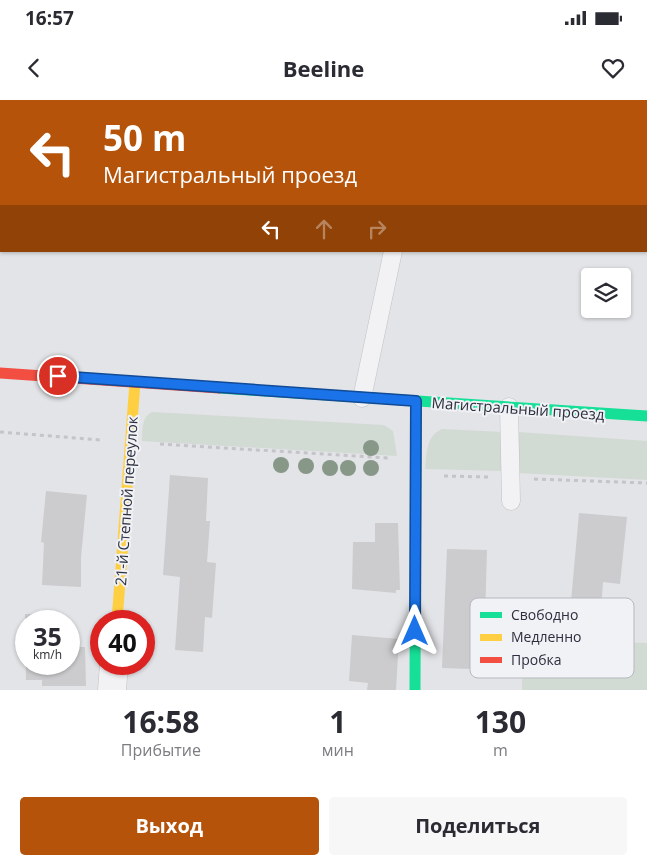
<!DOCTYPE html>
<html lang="ru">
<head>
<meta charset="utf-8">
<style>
	:root { --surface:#fff; --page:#f7f7f7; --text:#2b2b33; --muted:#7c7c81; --accent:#b45309 }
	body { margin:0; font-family:"Open Sans",sans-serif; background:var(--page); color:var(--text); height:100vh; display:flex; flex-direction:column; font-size:19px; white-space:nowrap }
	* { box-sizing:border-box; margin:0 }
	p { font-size:16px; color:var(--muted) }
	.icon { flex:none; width:28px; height:28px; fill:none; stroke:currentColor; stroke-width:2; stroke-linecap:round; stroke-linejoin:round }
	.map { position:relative; height:590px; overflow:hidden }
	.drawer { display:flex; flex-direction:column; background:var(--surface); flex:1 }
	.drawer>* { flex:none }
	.guide { position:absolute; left:0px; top:0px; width:648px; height:152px; box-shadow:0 1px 4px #0004; background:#b45309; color:#fff; overflow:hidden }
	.buttons { position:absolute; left:581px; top:168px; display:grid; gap:10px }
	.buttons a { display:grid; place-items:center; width:50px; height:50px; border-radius:5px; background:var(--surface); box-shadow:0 1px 4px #0004; font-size:25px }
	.speed { position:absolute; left:15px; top:510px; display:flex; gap:10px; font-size:25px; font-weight:700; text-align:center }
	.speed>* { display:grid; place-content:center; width:65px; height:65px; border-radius:50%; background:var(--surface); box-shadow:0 1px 4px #0004; line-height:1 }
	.speed small { font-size:12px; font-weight:400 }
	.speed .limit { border:8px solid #d22; background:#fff; color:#111 }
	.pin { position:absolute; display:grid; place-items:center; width:42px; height:42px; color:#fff; margin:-21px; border:2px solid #fff; border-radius:50%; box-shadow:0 1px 5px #0007 }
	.me { position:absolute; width:55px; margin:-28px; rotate:0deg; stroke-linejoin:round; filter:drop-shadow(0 0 4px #0008) }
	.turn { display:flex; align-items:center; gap:18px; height:105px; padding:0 20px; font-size:22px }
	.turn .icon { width:65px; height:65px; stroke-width:2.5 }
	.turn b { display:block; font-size:35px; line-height:42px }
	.lanes { display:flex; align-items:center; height:48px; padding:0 20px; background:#0003; justify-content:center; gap:25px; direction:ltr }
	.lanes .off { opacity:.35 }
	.eta { display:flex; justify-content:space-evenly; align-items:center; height:85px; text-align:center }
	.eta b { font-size:30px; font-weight:700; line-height:35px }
	.cta { display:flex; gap:10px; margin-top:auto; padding:10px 20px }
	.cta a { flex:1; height:58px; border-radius:5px; background:var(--accent); color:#fff; font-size:20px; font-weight:700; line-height:58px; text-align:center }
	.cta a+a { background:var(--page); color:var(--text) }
	.status { display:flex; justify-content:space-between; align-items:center; height:35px; padding:0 25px; background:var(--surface); direction:ltr }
	.status svg { height:14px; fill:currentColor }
	header { display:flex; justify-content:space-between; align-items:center; height:65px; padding:0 20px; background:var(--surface); font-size:22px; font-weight:700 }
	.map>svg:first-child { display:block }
	.green { fill:#d2dad4 }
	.building { fill:#cccccf }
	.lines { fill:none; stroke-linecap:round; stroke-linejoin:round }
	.lane-casing { stroke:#c1c2c5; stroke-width:19 }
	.street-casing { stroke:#c1c2c5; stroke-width:29 }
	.path { stroke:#c4c4c9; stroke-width:3; stroke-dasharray:4 4; stroke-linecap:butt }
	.lane { stroke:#f2f2f4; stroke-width:18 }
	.street { stroke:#f2f2f4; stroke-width:28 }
	.fast { stroke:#16e098; stroke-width:11 }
	.slow { stroke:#ffcf43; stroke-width:11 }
	.jam { stroke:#f24e42; stroke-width:11 }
	.tree { fill:#879788 }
	.route-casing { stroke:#114b97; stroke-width:12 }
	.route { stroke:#1a73e8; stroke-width:9 }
	.labels { text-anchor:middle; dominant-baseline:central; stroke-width:4; stroke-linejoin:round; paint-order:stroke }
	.street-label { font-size:15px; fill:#2c2f3e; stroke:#f1f2f6 }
	.key { fill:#f1f2f6; stroke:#b6b8bf; stroke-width:1 }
	.key-label { font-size:14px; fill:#2c2f3e }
</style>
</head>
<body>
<div class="status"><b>16:57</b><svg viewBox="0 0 49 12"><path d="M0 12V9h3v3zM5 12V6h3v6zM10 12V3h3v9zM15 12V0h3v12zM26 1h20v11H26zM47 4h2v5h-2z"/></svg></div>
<header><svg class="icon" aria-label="back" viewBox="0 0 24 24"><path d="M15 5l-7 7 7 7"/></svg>Beeline<svg class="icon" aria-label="heart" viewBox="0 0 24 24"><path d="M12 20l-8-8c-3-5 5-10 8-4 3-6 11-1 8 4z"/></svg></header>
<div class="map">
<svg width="647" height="590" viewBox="0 0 647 590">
	<rect width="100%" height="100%" fill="#e3e4e7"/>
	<path class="green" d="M153 312 384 325 393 331 397 356 142 341C143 330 141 316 153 312Z
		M442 329 502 332 503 371 425 369C427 352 426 336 442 329Z
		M518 332 647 341V380L518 373Z
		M523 539 647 543V590H522Z"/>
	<path class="building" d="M170 375 208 378 206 421H210L207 462 216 463 212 518 205 517 203 552 175 550 180 477 163 475Z
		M46 391 87 395 81 457V487L42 485 44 443 41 442Z
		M579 413 627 417 620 484 603 482 600 526 569 523Z
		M375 423H398L400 490H396V493L352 489 353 442H375Z
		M447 449 487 450 485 518 472 517 471 569 442 568Z
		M25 514H59V521H26V564H69V547H85L86 586H42V580H26Z
		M352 535 399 539 396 590H367L368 583 349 581Z"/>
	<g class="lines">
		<g class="lane-casing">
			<path id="lane" d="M51 1V0
				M425 1V0
				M0 126 1 124
				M362 298 393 151
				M509 307 511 401"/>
		</g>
		<g class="street-casing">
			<path id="street" d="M112 590 114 564"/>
		</g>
		<path class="path" d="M0 332 101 340
			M160 344 388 358
			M444 376 488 377
			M534 379 647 383"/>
		<use href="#lane" class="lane"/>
		<use href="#street" class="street"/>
		<path class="fast" d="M219 288 647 316
			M415 590 416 301"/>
		<path class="slow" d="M117 521 135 282"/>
		<path class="jam" d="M0 273 219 288"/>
	</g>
	<g class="tree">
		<circle cx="371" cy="348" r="8"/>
		<circle cx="281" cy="365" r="8"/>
		<circle cx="306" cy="366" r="8"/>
		<circle cx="330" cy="368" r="8"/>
		<circle cx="348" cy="368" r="8"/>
		<circle cx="371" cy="368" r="8"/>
	</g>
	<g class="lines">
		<g class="route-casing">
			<path id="route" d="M58 276 416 301 415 531"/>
		</g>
		<use href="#route" class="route"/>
	</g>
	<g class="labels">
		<g class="street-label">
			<text transform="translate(518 308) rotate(4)">Магистральный проезд</text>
			<text transform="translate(126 401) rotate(-86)">21-й Степной переулок</text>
		</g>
	</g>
	<rect x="470" y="498" width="164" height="80" rx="8" class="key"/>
	<rect x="480" y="512" width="22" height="6" fill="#16e098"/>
	<rect x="480" y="534" width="22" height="7" fill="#ffcf43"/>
	<rect x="480" y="557" width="22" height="6" fill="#f24e42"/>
	<g class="key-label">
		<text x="511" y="520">Свободно</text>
		<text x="511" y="542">Медленно</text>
		<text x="511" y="565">Пробка</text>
	</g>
</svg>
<div class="buttons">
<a><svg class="icon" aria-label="layers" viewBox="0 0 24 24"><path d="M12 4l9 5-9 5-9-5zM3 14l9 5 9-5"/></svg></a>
</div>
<div class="speed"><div>35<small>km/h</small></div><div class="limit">40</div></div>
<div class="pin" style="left:58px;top:276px;background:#d93025"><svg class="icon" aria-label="arrive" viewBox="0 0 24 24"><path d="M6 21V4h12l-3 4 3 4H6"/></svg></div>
<svg class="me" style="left:415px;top:531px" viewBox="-20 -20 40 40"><path d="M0-17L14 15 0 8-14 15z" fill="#1a73e8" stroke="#fff" stroke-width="4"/></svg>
<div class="guide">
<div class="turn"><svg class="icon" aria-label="left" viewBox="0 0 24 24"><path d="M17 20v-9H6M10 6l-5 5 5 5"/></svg><div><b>50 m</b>Магистральный проезд</div></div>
<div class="lanes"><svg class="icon" aria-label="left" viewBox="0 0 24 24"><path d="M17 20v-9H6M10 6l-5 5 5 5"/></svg><svg class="icon off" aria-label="ahead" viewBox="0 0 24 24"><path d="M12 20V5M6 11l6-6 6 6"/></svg><svg class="icon off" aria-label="right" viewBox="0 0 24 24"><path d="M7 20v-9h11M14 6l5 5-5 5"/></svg></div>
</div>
</div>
<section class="drawer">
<div class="eta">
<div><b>16:58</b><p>Прибытие</p></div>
<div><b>1</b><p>мин</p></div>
<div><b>130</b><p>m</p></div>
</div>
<div class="cta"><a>Выход</a><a>Поделиться</a></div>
</section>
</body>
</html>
